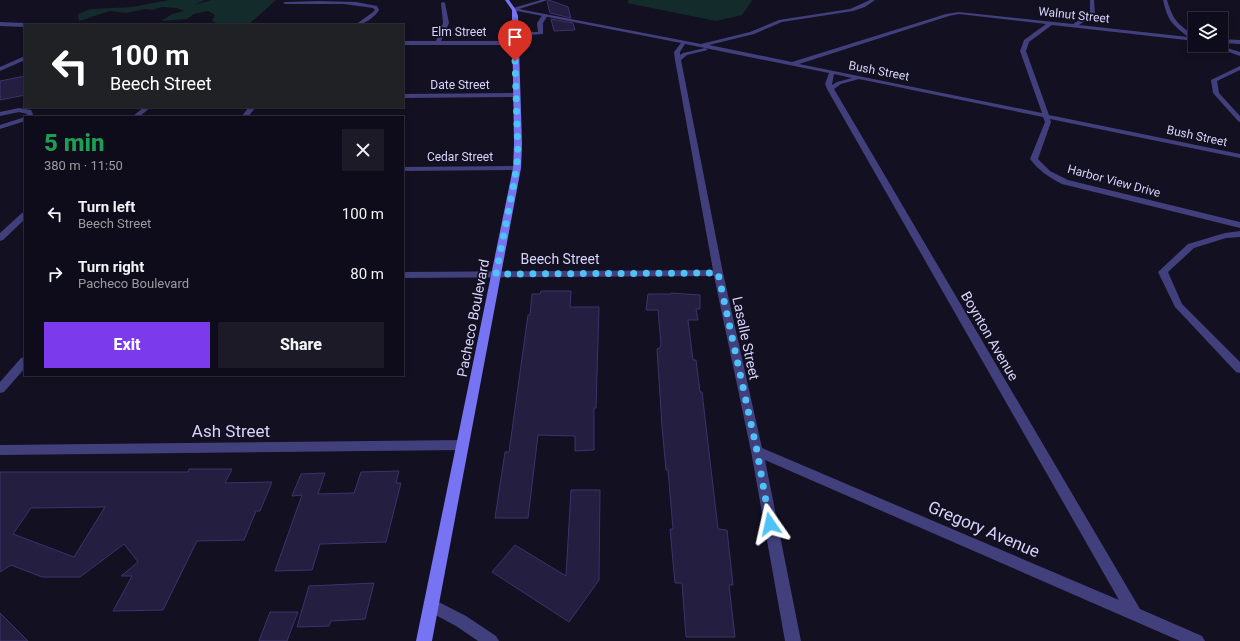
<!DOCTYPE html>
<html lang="en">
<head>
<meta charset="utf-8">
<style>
	:root { --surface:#0e0c1a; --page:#1c1a27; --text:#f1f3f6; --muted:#9b9ba2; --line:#2e2c39; --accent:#7c3aed }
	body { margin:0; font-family:Roboto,sans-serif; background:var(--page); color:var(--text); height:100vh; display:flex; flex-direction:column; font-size:15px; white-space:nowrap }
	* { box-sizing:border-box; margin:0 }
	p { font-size:13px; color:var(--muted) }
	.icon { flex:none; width:22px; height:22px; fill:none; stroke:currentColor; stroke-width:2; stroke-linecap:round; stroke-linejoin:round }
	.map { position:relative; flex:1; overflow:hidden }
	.sheet { position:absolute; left:24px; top:116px; width:380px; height:260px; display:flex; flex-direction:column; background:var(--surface); border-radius:0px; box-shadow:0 2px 6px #0003,0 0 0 1px var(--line) }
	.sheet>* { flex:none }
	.hud { position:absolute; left:24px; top:24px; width:380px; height:84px; border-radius:0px; box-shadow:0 2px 6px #0003,0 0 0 1px var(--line); background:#202124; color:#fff; overflow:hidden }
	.fabs { position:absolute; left:1188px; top:12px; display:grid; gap:8px }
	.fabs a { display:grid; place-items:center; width:40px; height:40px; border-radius:0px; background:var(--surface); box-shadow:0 2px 6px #0003,0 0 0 1px var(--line); font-size:20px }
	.pin { position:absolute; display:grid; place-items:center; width:34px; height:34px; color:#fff; margin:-41px -17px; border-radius:50% 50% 50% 0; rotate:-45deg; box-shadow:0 0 4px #0007 }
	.pin .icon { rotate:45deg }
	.me { position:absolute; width:44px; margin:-22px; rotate:349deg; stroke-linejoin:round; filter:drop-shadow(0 0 3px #0008) }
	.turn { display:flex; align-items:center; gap:14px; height:84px; padding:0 20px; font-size:18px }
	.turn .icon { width:52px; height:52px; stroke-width:2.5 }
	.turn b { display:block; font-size:28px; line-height:34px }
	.round { display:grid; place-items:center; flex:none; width:42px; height:42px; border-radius:0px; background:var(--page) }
	.headline { display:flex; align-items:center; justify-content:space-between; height:68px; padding:0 20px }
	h1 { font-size:24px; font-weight:800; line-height:30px; color:#1e9e55 }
	.action { display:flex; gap:8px; margin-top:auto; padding:8px 20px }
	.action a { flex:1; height:46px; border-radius:0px; background:var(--accent); color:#fff; font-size:16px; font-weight:800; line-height:46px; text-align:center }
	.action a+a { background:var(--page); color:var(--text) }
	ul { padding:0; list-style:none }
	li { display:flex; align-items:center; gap:12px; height:60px; padding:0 20px }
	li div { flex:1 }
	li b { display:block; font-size:15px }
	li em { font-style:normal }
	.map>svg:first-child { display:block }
	.green { fill:#132b2a }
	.building { fill:#241e41; stroke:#3d326b; fill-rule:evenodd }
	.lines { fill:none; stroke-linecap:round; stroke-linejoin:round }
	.lane { fill:#413f7c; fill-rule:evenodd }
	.street { fill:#413f7c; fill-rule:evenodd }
	.secondary { fill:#7674f2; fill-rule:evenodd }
	.route { stroke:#4fc3f7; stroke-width:7; stroke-dasharray:0 12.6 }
	.labels { text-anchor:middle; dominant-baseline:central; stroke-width:3.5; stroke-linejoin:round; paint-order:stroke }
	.far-street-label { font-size:12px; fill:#d8d4fb; stroke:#131022 }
	.street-label { font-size:14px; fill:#d8d4fb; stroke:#131022 }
	.near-street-label { font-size:17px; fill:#d8d4fb; stroke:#131022 }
</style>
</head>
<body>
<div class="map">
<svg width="1240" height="641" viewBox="0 0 1240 641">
	<rect width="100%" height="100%" fill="#131022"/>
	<path class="green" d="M169 0H205L194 5 211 0H276L248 25H220L212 21 215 15 208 11 194 14 187 19 161 21 172 14 184 11 177 8 162 7 153 10 145 9 126 13 110 11 79 21 78 14 91 9 132 7Z
		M629 0H751L752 1 742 15 716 21 627 3Z"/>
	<path class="building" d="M549 0 568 7 571 18 550 13 547 2Z
		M551 19 573 23 575 30 554 31Z
		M25 76V95L0 100V81Z
		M541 291H571L570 307H599L596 408H594V450L575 451V436L538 435 528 518H495L505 452H509L528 315H530L532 294H540Z
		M671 293 700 295V309H696L698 320H688L693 360H696L700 392H702L718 529 727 530 733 585H729L735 637H686L682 583H675L670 529H673L668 470H666L662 426 657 349 660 348 661 344 658 310H646L648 294H671Z
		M189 469H232L225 483 272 482 260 511H256L244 540 197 541 163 610 113 611 132 576H121L138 562 124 544 80 577H42L11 565 0 572V472H188ZM105 507 74 557 13 534 31 508Z
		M399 471 396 483H401L386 542 320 544 312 570 275 571 302 495 292 496 301 474 325 473 318 494 354 493 361 472Z
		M571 490H600L599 580 569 622 492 572 515 545 566 576Z
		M374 583 365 619 331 621 329 626 297 627 309 586Z
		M270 612H298L287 641H259Z
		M0 613 28 641H0Z"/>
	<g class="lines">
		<path class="lane" d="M543 14 548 15 543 23V34L515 36 512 34 515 32H538L537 23Z
			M0 22 25 23 28 25H25V27L0 26Z
			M25 56V60L0 71V67Z
			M144 107H151L139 117H132Z
			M19 108 31 110 33 114 31 117H25V121L0 129V125L25 117 27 114 19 112 0 116V112Z
			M22 213H25V219L3 240 0 241V233Z"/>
		<path class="street" d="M541 0H548L519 9 701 44 750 32 779 20 850 9 870 0H875L865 7 853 11 782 22 754 34 709 45 792 62 946 14 959 12 1073 24 1090 13V0H1094L1095 14 1079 25 1188 37C1171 23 1168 21 1163 0H1167C1174 22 1177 23 1195 36V41L1052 25 1029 42 1026 51 1049 115 1240 154V158L1050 119 1051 122 1038 159 1050 171 1068 180 1240 222V228L1062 184C1050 178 1039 171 1030 159L1045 122 1043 117 859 79 841 84 834 89 1140 609 1202 636 1205 641H1180L765 460 801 641H785L751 451 714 276 403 278V272L713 270 675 60 674 52 681 43 512 10 513 8ZM959 14 1046 24 1024 40 1020 51 1042 113 799 64 949 16ZM685 44 829 73 825 84 827 89 1119 600 762 448 723 273 681 60 687 55 708 50 705 48 683 53 680 55V52ZM834 74 852 78 837 82 832 85Z
			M319 1 356 2 377 6 379 10C375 17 364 25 355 25L373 12 375 10 373 8 344 4H285L283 3 285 2Z
			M443 2 445 3 449 23 441 41H515L518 43 515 45H403V41H436L443 23 441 3Z
			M1221 39 1240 40V44L1221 43Z
			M1209 45H1218L1240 52V56Z
			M1240 66V70L1217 81 1219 93 1240 116V122L1238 121 1213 93 1211 80Z
			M403 94 516 93 519 95 516 97 403 98Z
			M249 107H256L248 117H241Z
			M517 166H520V170L403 171V167Z
			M1240 231V237L1226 238 1194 248 1168 272 1182 304 1240 362V373L1236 372 1175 307 1158 272 1188 244 1225 233Z
			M25 357V368L4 392 0 393V382L21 358Z
			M463 440 467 442 469 445 467 448 463 450 0 455V445Z
			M431 598 466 616 496 636 499 641H478L456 626 426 610 424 605 426 600Z"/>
		<path class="secondary" d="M505 0H509L516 10 518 16 522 144 521 168 432 641H416L513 168 514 144 512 16V10Z"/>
	</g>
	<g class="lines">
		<path class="route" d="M515 61 518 156 514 183 496 274 718 273 757 451 770 524"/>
	</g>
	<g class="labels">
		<g class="far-street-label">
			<text transform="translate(1074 15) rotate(6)">Walnut Street</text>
			<text x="459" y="32">Elm Street</text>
			<text transform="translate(879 71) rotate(11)">Bush Street</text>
			<text x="460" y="85">Date Street</text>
			<text transform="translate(1197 136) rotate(12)">Bush Street</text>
			<text x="460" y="157">Cedar Street</text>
			<text transform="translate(1114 181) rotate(15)">Harbor View Drive</text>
		</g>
		<g class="street-label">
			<text x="560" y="259">Beech Street</text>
			<text transform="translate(473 318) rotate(-79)">Pacheco Boulevard</text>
			<text transform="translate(990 336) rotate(60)">Boynton Avenue</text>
			<text transform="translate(746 338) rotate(78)">Lasalle Street</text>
		</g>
		<g class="near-street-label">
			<text x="231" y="431">Ash Street</text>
			<text transform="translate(984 529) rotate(23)">Gregory Avenue</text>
		</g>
	</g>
</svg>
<div class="fabs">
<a><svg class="icon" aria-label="layers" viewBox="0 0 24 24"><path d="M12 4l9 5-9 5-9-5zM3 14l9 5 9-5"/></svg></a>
</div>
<div class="pin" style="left:515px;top:61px;background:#d93025"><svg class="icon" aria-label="arrive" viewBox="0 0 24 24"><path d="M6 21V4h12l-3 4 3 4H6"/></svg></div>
<svg class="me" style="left:770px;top:524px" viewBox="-20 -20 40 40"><path d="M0-17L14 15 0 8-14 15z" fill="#4fc3f7" stroke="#fff" stroke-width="4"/></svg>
<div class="hud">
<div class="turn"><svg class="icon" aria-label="left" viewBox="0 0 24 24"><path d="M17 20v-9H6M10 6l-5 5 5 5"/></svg><div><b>100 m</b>Beech Street</div></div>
</div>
<section class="sheet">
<div class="headline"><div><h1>5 min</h1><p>380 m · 11:50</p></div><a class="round"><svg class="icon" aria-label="close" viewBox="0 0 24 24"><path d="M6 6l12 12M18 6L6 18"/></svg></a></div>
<ul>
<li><svg class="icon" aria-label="left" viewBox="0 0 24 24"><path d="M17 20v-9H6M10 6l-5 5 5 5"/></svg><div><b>Turn left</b><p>Beech Street</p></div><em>100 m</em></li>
<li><svg class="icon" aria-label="right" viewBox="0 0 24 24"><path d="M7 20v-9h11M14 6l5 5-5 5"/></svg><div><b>Turn right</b><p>Pacheco Boulevard</p></div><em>80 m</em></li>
</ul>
<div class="action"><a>Exit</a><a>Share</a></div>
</section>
</div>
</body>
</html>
